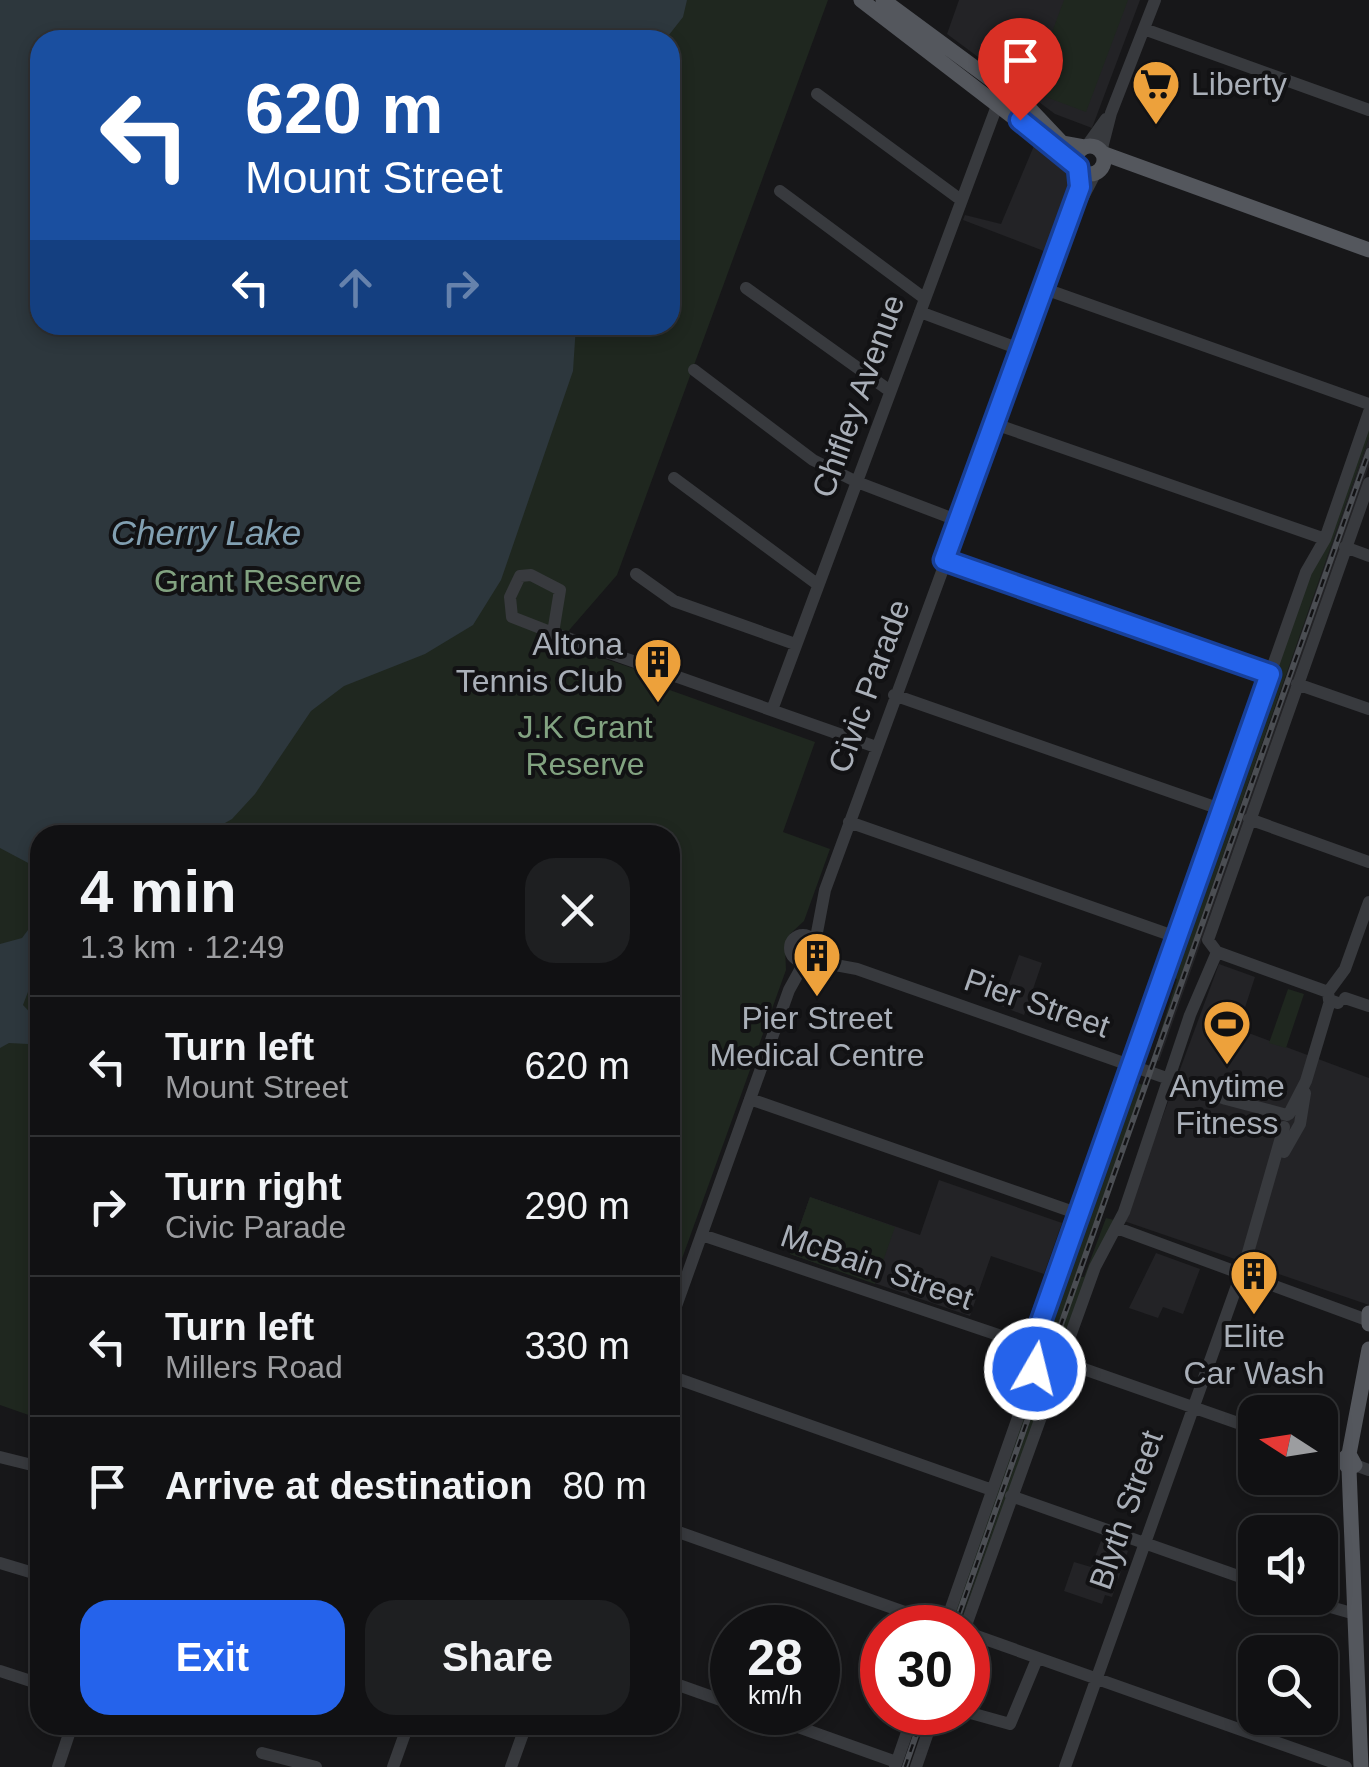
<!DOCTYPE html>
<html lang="en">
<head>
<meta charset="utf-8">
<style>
	:root { --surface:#111113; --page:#1e1f21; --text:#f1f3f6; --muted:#9c9da0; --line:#303133; --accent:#2563eb }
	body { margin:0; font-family:Helvetica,sans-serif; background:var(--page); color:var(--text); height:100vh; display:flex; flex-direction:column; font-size:38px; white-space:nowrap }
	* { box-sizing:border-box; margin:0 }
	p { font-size:32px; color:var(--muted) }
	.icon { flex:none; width:55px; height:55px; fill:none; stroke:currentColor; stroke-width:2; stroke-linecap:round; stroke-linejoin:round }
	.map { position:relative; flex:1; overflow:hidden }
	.panel { position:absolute; left:30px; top:825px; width:650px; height:910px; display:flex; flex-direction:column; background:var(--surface); border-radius:30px; box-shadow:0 5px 15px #0003,0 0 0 2px var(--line) }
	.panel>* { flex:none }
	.banner { position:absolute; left:30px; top:30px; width:650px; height:305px; border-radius:30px; box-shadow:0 5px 15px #0003,0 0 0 2px var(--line); background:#1a4fa0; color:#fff; overflow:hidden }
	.needle { width:65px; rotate:282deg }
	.fabs { position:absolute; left:1238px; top:1395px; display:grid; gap:20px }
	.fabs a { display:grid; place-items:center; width:100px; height:100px; border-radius:20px; background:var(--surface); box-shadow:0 5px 15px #0003,0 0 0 2px var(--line); font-size:50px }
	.speed { position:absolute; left:710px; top:1605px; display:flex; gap:20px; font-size:50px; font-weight:700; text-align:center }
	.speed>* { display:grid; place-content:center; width:130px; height:130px; border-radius:50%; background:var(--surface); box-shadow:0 5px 15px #0003,0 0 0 2px var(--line); line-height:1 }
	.speed small { font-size:25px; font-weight:400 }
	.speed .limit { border:15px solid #d22; background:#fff; color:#111 }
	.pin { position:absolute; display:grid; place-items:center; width:85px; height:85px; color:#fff; margin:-102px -42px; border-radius:50% 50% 50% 0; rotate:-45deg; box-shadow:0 0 10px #0007 }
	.pin .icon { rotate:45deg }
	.me { position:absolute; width:110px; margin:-55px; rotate:8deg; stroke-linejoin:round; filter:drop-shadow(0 0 8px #0008) }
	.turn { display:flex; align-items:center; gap:35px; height:210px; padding:0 50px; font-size:45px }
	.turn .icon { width:130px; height:130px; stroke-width:2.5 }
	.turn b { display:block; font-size:70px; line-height:85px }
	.lanes { display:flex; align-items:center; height:95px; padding:0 50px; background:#0003; justify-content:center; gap:50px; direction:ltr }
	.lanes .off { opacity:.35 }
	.round { display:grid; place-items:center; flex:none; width:105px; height:105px; border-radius:30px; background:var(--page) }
	.summary { display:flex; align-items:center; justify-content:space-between; height:170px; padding:0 50px }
	h1 { font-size:60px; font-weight:700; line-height:75px }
	.primary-button { display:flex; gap:20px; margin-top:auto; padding:20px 50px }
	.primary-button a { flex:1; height:115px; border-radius:30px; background:var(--accent); color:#fff; font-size:40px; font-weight:700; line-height:115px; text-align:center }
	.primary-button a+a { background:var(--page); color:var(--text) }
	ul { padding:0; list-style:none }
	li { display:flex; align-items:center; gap:30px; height:140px; padding:0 50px; border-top:2px solid var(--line) }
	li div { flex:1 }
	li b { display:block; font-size:38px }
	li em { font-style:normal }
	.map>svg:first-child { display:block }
	.built { fill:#232326 }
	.green { fill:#1f271f; fill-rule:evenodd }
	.water { fill:#2d373d }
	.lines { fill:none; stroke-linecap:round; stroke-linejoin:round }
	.minor { stroke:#383a3e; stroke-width:12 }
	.major { stroke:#54575d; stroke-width:15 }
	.rail-casing { stroke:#4b4e53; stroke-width:6 }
	.rail { stroke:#121214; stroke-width:2.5; stroke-dasharray:8; stroke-linecap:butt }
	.route-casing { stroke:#184099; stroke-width:25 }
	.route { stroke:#2563eb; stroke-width:18 }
	.labels { text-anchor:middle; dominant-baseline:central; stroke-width:8; stroke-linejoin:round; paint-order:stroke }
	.poi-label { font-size:32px; fill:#a9afb8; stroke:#121214 }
	.street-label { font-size:32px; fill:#a9afb8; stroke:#121214 }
	.park-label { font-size:32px; fill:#82a381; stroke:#121214 }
	.water-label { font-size:35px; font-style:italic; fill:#82a0b2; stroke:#121214 }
</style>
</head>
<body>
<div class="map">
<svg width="1369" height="1767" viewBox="0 0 1369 1767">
	<rect width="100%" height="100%" fill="#171719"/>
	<path class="built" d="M959 0H1140L1092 128 1055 114 947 34Z
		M1036 141 1073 175 1074 187 1049 253 963 220 965 215 1001 224Z
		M1369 437V466L1159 1061 1153 1059Z
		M1019 955 1042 963 1024 1015 1001 1006Z
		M1219 964 1255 977 1238 1029 1369 1078V1305L1124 1221Z
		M1148 1084 958 1627 953 1628 1143 1085Z
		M939 1180 1062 1223 1044 1274 991 1256 970 1316 790 1254 810 1197 920 1235Z
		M1156 1253 1200 1269 1183 1314 1163 1307 1158 1318 1129 1308Z
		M1101 1541 1128 1551 1112 1597 1105 1595 1102 1604 1064 1591 1074 1562 1091 1567Z"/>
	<path class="green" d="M0 0H828L617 575 558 643 638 670 641 679 653 684 815 742 783 832 830 849 804 921 790 934 785 947 786 970 670 1292V835H40V1419L0 1405ZM40 40H670V325H40Z
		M1064 0H1128L1086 112 1030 91Z
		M1369 424V437L1152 1059 1177 979 1168 975 1305 585Z
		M1288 989 1304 994 1286 1048 1269 1043Z
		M1130 1080 1143 1085 953 1627 947 1628 1042 1332 1049 1333C1079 1247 1100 1167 1130 1080Z
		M810 1197 895 1227 875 1284 790 1254Z
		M1106 1218 1114 1220 958 1628 1080 1277H1084Z"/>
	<path class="water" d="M0 0H687L683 17 665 40H40V325H576L573 371 501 580 473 625 425 654 344 686 311 711 255 794 232 819 204 835H40V862L32 865 0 848Z
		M40 914V960L23 1005 39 1022 28 1044 9 1043 0 1048V944L22 938Z"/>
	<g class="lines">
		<path class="minor" d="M1144 29 1369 110
			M817 94 961 200
			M1086 147 1106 119
			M1101 152 1111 113 1155 0
			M780 191 924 298
			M1081 201 1096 172
			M746 288 890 391
			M1045 289 1369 404
			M920 312 1022 350
			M694 370 813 460 857 482 959 521
			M995 424 1325 539
			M674 478 817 584
			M1345 547 1369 556
			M944 560 1270 674
			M636 574 674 601 795 644
			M553 633 560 590 531 575 520 576 510 597 512 617 553 633 876 747
			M1297 684 1369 709
			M894 695 1223 810
			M772 710 998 103
			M1249 819 1369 862
			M849 822 1179 938
			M790 948a13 13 0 1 1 26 0a13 13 0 1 1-26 0Z
			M815 943 825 890 1076 207 1079 168
			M1217 952 1208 940 1369 483
			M1217 952 1328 992
			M808 960 857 969 1226 1099 1287 1115
			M1345 998 1369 1006
			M1338 1003 1329 1000 1328 992 1345 969 1369 902
			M750 1099 1079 1214
			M1289 1114 1306 1081 1330 1001
			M1284 1152 1300 1124 1305 1093
			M1117 1228 1367 1320
			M702 1235 1034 1347
			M670 1323 789 990 805 961
			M1061 1361 1255 1429
			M670 1376 992 1490
			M1320 1452 1343 1460
			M0 1457 40 1467
			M1355 1465 1369 1470
			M1011 1496 1255 1582
			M670 1529 944 1626
			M0 1563 40 1575
			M1299 1598 1355 1614
			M944 1628 1035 1369 1034 1343 1041 1323 1306 572 1325 539 1369 412
			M965 1628 1095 1267 1124 1212 1190 1015 1217 952
			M968 1633 1346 1767
			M0 1671 40 1684
			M670 1682 732 1704
			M756 1712 896 1762
			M967 1712 1010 1724 1037 1659
			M183 1725 199 1731
			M262 1753 316 1767
			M58 1767 72 1725
			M393 1767 408 1725
			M511 1767 526 1725
			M895 1767 914 1712
			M916 1767 935 1712
			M1065 1767 1245 1263 1284 1127"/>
		<path class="major" d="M861 0 1078 167
			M883 0 1028 107 1062 143 1084 147
			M1076 160a14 14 0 1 1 28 0a14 14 0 1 1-28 0Z
			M1102 153 1369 250
			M1369 1313V1324
			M1349 1454 1369 1349
			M1349 1469 1343 1460 1349 1454 1355 1465 1349 1469 1361 1767"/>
		<g class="rail-casing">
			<path id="rail" d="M954 1628 1369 451
				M905 1767 924 1712"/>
		</g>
		<use href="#rail" class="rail"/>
	</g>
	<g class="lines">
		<g class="route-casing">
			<path id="route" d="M1020 120 1078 167 1080 187 944 560 1270 674 1035 1338V1369"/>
		</g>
		<use href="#route" class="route"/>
	</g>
	<defs>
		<g id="supermarket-pin" transform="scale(2.5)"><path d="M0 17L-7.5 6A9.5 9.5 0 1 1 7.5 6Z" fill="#eda13b" stroke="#121214"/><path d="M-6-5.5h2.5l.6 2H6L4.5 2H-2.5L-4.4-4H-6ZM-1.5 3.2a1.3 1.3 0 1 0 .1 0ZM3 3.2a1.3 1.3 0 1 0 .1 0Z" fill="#111"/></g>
		<g id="building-pin" transform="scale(2.5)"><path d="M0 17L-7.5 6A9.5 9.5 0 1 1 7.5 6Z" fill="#eda13b" stroke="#121214"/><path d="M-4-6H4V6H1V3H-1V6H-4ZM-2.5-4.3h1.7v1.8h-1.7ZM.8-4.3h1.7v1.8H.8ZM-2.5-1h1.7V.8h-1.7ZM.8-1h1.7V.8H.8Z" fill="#111"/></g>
		<g id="stadium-pin" transform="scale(2.5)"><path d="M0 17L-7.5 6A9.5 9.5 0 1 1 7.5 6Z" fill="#eda13b" stroke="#121214"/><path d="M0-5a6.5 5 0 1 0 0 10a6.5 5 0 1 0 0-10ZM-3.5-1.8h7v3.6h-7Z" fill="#111"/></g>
	</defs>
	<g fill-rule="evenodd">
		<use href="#supermarket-pin" x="1156" y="84"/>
		<use href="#building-pin" x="658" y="662"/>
		<use href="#building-pin" x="817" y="956"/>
		<use href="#stadium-pin" x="1227" y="1024"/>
		<use href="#building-pin" x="1254" y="1274"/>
	</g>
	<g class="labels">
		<g class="poi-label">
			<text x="1191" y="84" text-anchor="start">Liberty</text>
			<text x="623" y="644" text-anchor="end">Altona<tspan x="623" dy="37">Tennis Club</tspan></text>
			<text x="817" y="1018">Pier Street<tspan x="817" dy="37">Medical Centre</tspan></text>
			<text x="1227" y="1086">Anytime<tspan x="1227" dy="37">Fitness</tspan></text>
			<text x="1254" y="1336">Elite<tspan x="1254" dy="37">Car Wash</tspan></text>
		</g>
		<g class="street-label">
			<text transform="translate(858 396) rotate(-70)">Chifley Avenue</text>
			<text transform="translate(869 686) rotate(-70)">Civic Parade</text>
			<text transform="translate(1037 1003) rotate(19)">Pier Street</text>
			<text transform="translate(877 1267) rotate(19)">McBain Street</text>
			<text transform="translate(1126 1510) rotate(-71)">Blyth Street</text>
		</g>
		<g class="park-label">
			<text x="258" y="581">Grant Reserve</text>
			<text x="585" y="727">J.K Grant<tspan x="585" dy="37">Reserve</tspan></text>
		</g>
		<g class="water-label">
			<text x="206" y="532">Cherry Lake</text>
		</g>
	</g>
</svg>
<div class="fabs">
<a><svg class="needle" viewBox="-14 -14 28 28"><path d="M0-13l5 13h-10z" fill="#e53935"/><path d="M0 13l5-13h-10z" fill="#9c9da0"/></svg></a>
<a><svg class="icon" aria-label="sound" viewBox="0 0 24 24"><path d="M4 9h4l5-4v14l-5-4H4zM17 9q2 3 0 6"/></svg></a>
<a><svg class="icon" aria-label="search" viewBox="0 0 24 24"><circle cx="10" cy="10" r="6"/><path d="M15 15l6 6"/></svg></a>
</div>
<div class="speed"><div>28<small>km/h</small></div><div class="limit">30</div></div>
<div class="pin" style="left:1020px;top:120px;background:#d93025"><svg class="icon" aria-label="arrive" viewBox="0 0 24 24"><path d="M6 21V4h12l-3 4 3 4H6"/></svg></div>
<svg class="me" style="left:1035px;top:1369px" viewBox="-20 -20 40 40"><circle r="17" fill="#2563eb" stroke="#fff" stroke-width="3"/><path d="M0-11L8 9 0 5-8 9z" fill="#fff"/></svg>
<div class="banner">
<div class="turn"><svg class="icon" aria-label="left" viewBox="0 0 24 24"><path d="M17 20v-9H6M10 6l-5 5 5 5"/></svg><div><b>620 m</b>Mount Street</div></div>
<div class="lanes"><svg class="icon" aria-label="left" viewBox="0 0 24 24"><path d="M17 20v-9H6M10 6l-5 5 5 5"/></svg><svg class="icon off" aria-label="ahead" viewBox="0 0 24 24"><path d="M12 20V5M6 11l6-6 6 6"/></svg><svg class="icon off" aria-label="right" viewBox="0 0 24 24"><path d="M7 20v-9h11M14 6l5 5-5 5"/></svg></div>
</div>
<section class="panel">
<div class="summary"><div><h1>4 min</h1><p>1.3 km · 12:49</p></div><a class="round"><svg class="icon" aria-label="close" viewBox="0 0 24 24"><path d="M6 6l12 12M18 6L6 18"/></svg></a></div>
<ul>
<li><svg class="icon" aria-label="left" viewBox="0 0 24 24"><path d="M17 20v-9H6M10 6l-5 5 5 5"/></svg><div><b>Turn left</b><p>Mount Street</p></div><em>620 m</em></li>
<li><svg class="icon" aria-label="right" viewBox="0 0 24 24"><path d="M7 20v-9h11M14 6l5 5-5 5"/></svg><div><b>Turn right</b><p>Civic Parade</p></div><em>290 m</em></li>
<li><svg class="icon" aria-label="left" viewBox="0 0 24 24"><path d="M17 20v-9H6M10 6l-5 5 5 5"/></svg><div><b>Turn left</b><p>Millers Road</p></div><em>330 m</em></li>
<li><svg class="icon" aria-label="arrive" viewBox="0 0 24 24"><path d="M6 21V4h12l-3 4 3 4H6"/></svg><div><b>Arrive at destination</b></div><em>80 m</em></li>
</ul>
<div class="primary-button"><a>Exit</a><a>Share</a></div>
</section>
</div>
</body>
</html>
